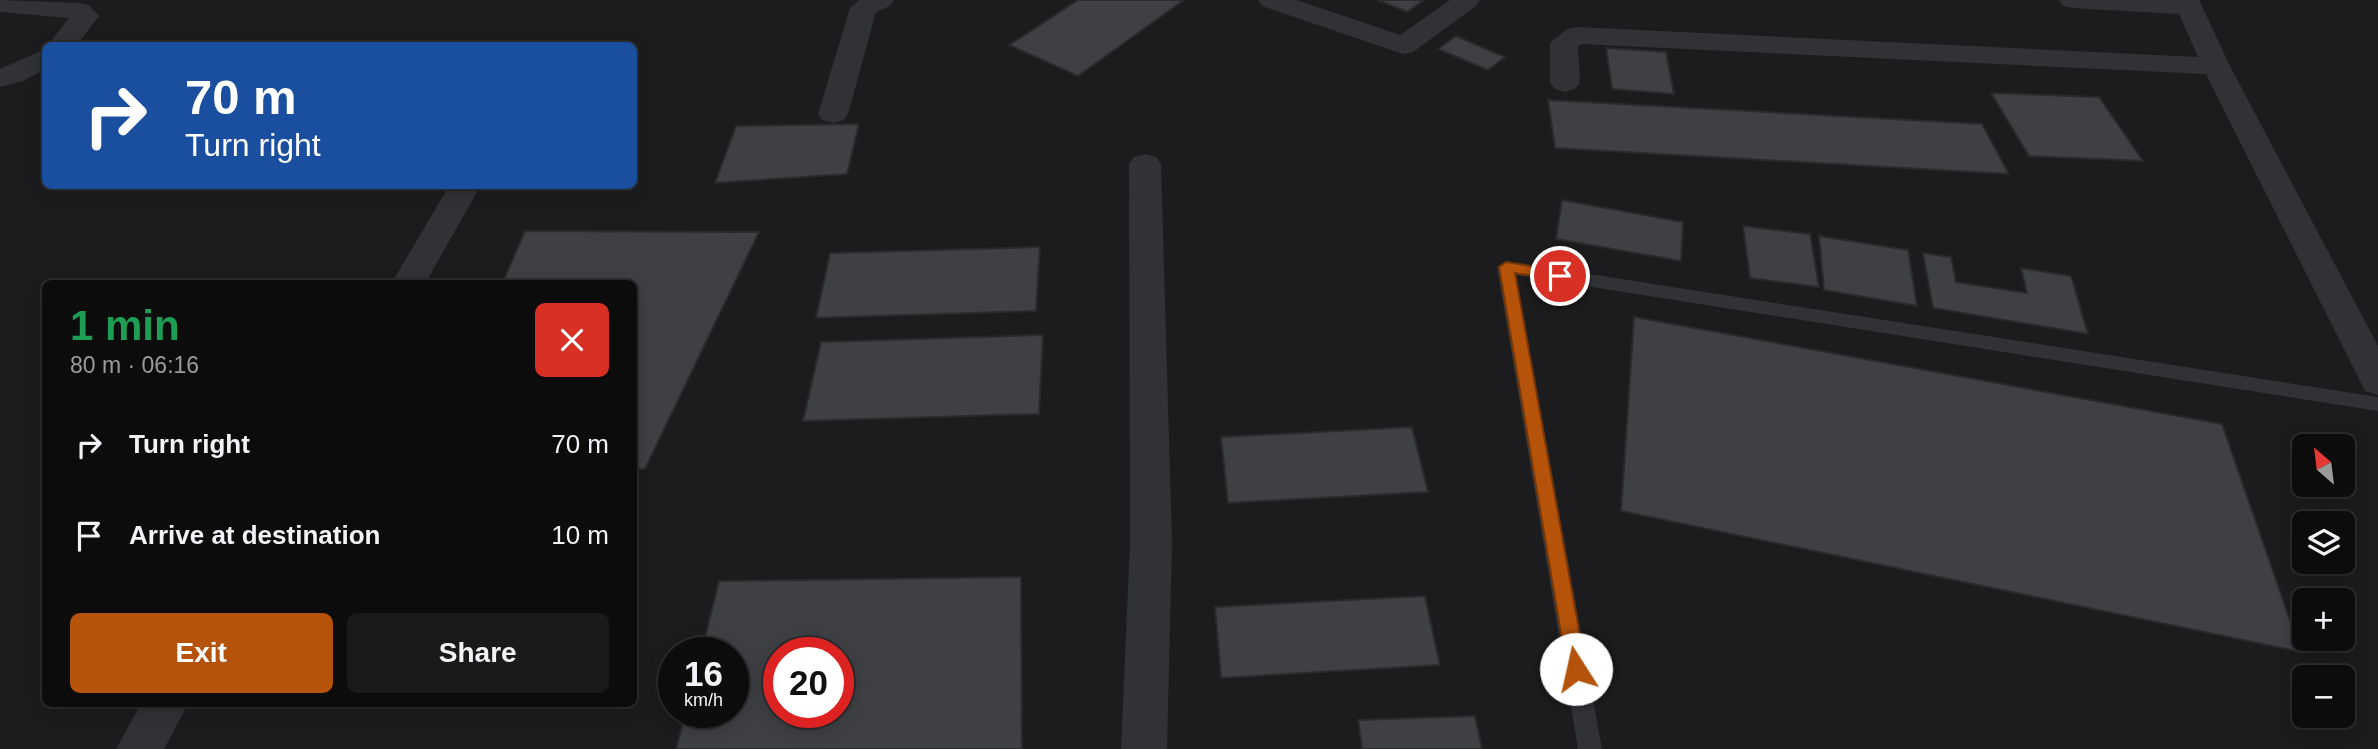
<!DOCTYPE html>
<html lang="en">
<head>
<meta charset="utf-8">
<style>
	:root { --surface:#0c0c0d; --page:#1a1a1b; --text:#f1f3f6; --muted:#9a9b9d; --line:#2c2c2e; --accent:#b45309 }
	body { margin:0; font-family:Helvetica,sans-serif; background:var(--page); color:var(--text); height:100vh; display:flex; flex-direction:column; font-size:26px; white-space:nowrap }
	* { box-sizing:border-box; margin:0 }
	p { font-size:23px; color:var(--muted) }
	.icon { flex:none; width:38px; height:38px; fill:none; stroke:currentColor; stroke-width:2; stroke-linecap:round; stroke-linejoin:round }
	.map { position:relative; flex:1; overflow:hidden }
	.side { position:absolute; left:42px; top:280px; width:595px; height:427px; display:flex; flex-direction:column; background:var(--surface); border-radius:10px; box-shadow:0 4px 18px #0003,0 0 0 2px var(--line) }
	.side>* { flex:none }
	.banner { position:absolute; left:42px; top:42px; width:595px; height:147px; border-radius:10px; box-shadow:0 4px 18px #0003,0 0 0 2px var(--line); background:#1a4fa0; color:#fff; overflow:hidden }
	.needle { width:46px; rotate:332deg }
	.controls { position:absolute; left:2292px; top:434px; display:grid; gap:14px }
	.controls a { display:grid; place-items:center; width:63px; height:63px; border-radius:10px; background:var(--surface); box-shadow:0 4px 18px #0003,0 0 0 2px var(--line); font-size:35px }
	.speed { position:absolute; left:658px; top:637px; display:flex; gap:14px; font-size:35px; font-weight:700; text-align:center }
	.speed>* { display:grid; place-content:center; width:91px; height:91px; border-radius:50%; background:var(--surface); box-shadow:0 4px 18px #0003,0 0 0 2px var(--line); line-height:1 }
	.speed small { font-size:18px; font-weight:400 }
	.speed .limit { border:10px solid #d22; background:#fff; color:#111 }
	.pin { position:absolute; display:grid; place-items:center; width:60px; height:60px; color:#fff; margin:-30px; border:4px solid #fff; border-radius:50%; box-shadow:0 2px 7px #0007 }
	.me { position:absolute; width:77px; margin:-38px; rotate:350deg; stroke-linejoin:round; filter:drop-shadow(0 0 5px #0008) }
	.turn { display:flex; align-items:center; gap:24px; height:147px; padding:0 28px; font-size:32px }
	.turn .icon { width:91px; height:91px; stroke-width:2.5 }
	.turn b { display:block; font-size:49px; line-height:60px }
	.round { display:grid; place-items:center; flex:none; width:74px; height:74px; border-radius:10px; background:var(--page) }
	.head { display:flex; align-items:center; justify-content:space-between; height:119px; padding:0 28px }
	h1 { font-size:42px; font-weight:800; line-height:52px; color:#1e9e55 }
	.cta { display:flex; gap:14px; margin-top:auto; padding:14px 28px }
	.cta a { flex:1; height:80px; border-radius:10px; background:var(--accent); color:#fff; font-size:28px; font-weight:800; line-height:80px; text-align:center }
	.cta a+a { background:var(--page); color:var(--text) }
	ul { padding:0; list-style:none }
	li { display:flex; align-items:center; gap:21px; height:91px; padding:0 28px }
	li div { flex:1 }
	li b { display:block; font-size:26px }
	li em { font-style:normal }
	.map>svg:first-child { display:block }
	.built { fill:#1c1c1e; fill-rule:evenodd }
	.building { fill:#3f4044; stroke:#2a2a2d; stroke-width:2; fill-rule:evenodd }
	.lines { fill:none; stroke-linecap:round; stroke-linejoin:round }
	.service { fill:#313236; fill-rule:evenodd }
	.minor { fill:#313236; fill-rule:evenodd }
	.route { fill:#b45309; stroke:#753606; stroke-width:2 }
</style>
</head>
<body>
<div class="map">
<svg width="2378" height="749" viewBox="0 0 2378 749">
	<rect width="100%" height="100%" fill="#101011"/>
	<path class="built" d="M0 0H2378V749H0ZM46 46H634V186H46ZM46 284H634V704H46ZM2305 446H2343V485H2305ZM2305 523H2343V562H2305ZM2305 600H2343V639H2305ZM674 653H733V712H674ZM779 653H838V712H779ZM2305 677H2343V716H2305Z"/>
	<path class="building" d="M1078 0H1184L1078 76 1009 45Z
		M1378 0H1424L1407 12Z
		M1456 36 1505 57 1488 70 1438 49Z
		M1606 48 1666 52 1674 94 1612 89Z
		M1991 93 2099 97 2143 161 2029 156Z
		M1548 100 1982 124 2009 174 1555 148Z
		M859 124 847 174 715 183 736 126Z
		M1562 200 1683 222 1681 261 1556 239Z
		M1743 226 1810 234 1819 287 1750 278Z
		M525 231 759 232 645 469H634V284H502Z
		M1819 236 1908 250 1917 306 1824 290Z
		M1040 247 1036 311 816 318 830 253Z
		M1923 253 1951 257 1956 282 2027 293 2021 268 2071 276 2088 334 1933 308Z
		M1634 317 2222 424 2301 652 1621 511Z
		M1043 335 1039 414 803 421 821 342Z
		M1412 427 1428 492 1228 503 1221 437Z
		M1021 577 1022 749H676L686 712H733V653H701L719 581ZM779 653H838V712H779Z
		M1425 596 1440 665 1221 678 1215 607Z
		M1475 716 1482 749H1362L1358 720Z"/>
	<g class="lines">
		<path class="service" d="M1506 261 2378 397V411L1516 275 1602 749H1578L1497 267Z"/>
		<path class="minor" d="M0 0 79 3 89 5 99 16 76 46H47L69 18 0 12Z
			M859 0H894L890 6 876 12 848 114 844 120 833 123 822 120 818 114 850 8Z
			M1258 0H1297L1400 35 1450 0H1480L1476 6 1413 52 1403 54 1262 6Z
			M2059 0H2199L2230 66 2378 346V395L2365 391 2360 381 2206 74 1582 44 1578 46 1580 83 1575 89 1565 92 1555 89 1550 83V43L1567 29 1577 27 2198 57 2179 14 2072 8 2063 6Z
			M46 49V69L23 81 0 87V69Z
			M1145 154 1156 157 1161 164 1172 543 1167 749H1121L1130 543 1129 164 1134 157Z
			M449 186H473L477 192 425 284H391Z
			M141 704H188L164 749H116Z"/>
	</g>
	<path class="route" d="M1506 262 1560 271 1568 276 1560 281 1515 273 1586 669 1583 675 1576 677 1569 675 1567 669 1499 267Z"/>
</svg>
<div class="controls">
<a><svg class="needle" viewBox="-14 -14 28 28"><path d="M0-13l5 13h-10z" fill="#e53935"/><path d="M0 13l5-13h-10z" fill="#9a9b9d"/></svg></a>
<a><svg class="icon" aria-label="layers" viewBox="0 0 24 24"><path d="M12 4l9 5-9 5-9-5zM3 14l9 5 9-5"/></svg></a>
<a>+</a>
<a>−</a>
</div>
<div class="speed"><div>16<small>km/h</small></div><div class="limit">20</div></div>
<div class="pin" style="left:1560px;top:276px;background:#d93025"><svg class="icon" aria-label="arrive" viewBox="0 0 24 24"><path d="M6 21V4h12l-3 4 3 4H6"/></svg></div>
<svg class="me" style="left:1576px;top:669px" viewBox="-20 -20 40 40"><circle r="19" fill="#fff"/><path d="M0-13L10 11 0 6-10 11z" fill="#b45309"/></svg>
<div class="banner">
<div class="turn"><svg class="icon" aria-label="right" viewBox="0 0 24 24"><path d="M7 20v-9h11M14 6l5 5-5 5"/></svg><div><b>70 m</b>Turn right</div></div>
</div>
<section class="side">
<div class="head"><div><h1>1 min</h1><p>80 m · 06:16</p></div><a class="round" style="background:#d93025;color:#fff"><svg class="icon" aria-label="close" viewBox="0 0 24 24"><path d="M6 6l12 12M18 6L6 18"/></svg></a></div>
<ul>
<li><svg class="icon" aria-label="right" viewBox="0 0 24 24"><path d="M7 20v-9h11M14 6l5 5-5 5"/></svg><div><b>Turn right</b></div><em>70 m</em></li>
<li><svg class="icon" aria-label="arrive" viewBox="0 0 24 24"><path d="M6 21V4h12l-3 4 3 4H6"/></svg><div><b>Arrive at destination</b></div><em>10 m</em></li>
</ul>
<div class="cta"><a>Exit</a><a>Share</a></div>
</section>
</div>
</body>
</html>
